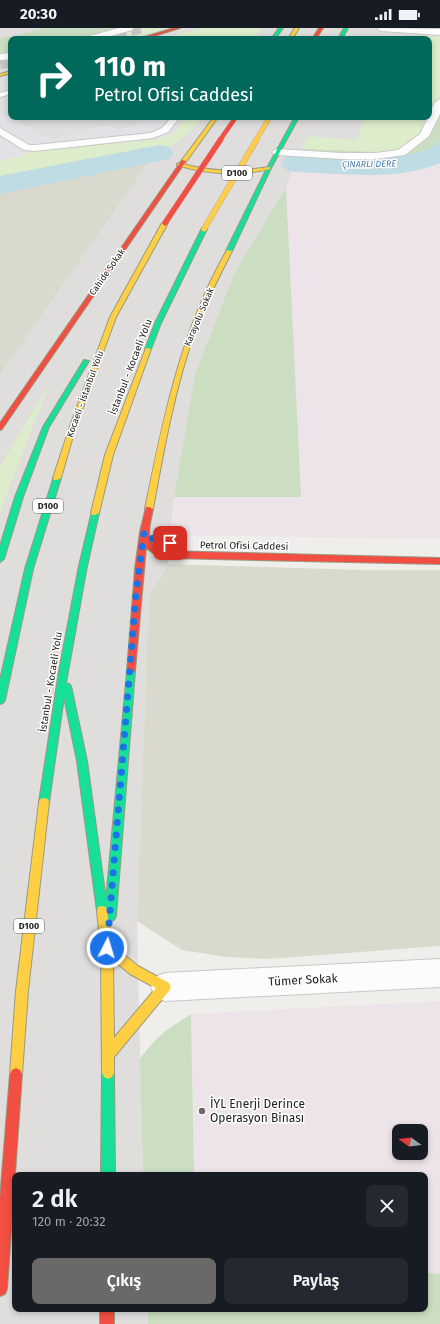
<!DOCTYPE html>
<html lang="tr">
<head>
<meta charset="utf-8">
<style>
	:root { --surface:#171b24; --page:#242831; --text:#f1f3f6; --muted:#9ea1a6; --accent:#6a6968 }
	body { margin:0; font-family:"Fira Sans",sans-serif; background:var(--page); color:var(--text); height:100vh; display:flex; flex-direction:column; font-size:15px; white-space:nowrap }
	* { box-sizing:border-box; margin:0 }
	p { font-size:13px; color:var(--muted) }
	.icon { flex:none; width:22px; height:22px; fill:none; stroke:currentColor; stroke-width:2; stroke-linecap:round; stroke-linejoin:round }
	.map { position:relative; flex:1; overflow:hidden }
	.side { position:absolute; left:12px; top:1144px; width:416px; height:140px; display:flex; flex-direction:column; background:var(--surface); border-radius:8px; box-shadow:0 2px 6px #0003 }
	.side>* { flex:none }
	.banner { position:absolute; left:8px; top:8px; width:424px; height:84px; border-radius:8px; box-shadow:0 2px 6px #0003; background:#00695c; color:#fff; overflow:hidden }
	.needle { width:26px; rotate:284deg }
	.controls { position:absolute; left:392px; top:1096px; display:grid; gap:8px }
	.controls a { display:grid; place-items:center; width:36px; height:36px; border-radius:8px; background:var(--surface); box-shadow:0 2px 6px #0003; font-size:20px }
	.pin { position:absolute; display:grid; place-items:center; width:34px; height:34px; color:#fff; margin:-17px; border-radius:8px; box-shadow:0 2px 6px #0006 }
	.me { position:absolute; width:44px; margin:-22px; rotate:5deg; stroke-linejoin:round; filter:drop-shadow(0 0 3px #0008) }
	.turn { display:flex; align-items:center; gap:14px; height:84px; padding:0 20px; font-size:18px }
	.turn .icon { width:52px; height:52px; stroke-width:2.5 }
	.turn b { display:block; font-size:28px; line-height:34px }
	.round { display:grid; place-items:center; flex:none; width:42px; height:42px; border-radius:8px; background:var(--page) }
	.overview { display:flex; align-items:center; justify-content:space-between; height:68px; padding:0 20px }
	h1 { font-size:24px; font-weight:600; line-height:30px }
	.primary-button { display:flex; gap:8px; margin-top:auto; padding:8px 20px }
	.primary-button a { flex:1; height:46px; border-radius:8px; background:var(--accent); color:#fff; font-size:16px; font-weight:600; line-height:46px; text-align:center }
	.primary-button a+a { background:var(--page); color:var(--text) }
	.status { display:flex; justify-content:space-between; align-items:center; height:28px; padding:0 20px; background:var(--surface); direction:ltr }
	.status svg { height:11px; fill:currentColor }
	.map>svg:first-child { display:block }
	.residential { fill:#dfdedc; fill-rule:evenodd }
	.industrial { fill:#ede4e9; fill-rule:evenodd }
	.construction { fill:#d9d9cd }
	.grass { fill:#ddeccb }
	.forest { fill:#cbdec1 }
	.plaza { fill:#e2e1e5 }
	.water { fill:#bfdbe3 }
	.lines { fill:none; stroke-linecap:round; stroke-linejoin:round }
	.river { fill:#bfdbe3; fill-rule:evenodd }
	.highway-tunnel { stroke:#c7c5c3; stroke-width:10; stroke-dasharray:10 5; stroke-linecap:butt }
	.lane-casing { stroke:#c9c8c7; stroke-width:2 }
	.street-casing { stroke:#c9c8c7; stroke-width:2 }
	.fast-casing { stroke:#999a82; stroke-width:2 }
	.slow-casing { stroke:#999a82; stroke-width:2 }
	.jam-casing { stroke:#999a82; stroke-width:2 }
	.lane { fill:#fdfcfc; fill-rule:evenodd }
	.street { fill:#fdfcfc; fill-rule:evenodd }
	.fast { fill:#16e098; fill-rule:evenodd }
	.slow { fill:#ffcf43; fill-rule:evenodd }
	.jam { fill:#f24e42; fill-rule:evenodd }
	.slow-bridge-far1-casing { stroke:#c5a2ac; stroke-width:5; stroke-linecap:butt }
	.slow-bridge-casing { stroke:#c5a2ac; stroke-width:6; stroke-linecap:butt }
	.jam-bridge-far1-casing { stroke:#c5a2ac; stroke-width:5; stroke-linecap:butt }
	.jam-bridge-casing { stroke:#c5a2ac; stroke-width:6; stroke-linecap:butt }
	.slow-bridge-far1 { stroke:#ffcf43; stroke-width:4 }
	.slow-bridge { stroke:#ffcf43; stroke-width:5 }
	.jam-bridge-far1 { stroke:#f24e42; stroke-width:4 }
	.jam-bridge { stroke:#f24e42; stroke-width:5 }
	.route { stroke:#1a73e8; stroke-width:7; stroke-dasharray:0 12.6 }
	.poi-dot { fill:#6a6968; stroke:#fff; stroke-width:1.5 }
	.labels { text-anchor:middle; dominant-baseline:central; stroke-width:3; stroke-linejoin:round; paint-order:stroke }
	.far-water-label { font-size:9px; font-style:italic; fill:#4a7aab; stroke:#fff }
	.shield { fill:#fff; stroke:#646464; stroke-width:1 }
	.shield-label { font-size:9px; font-weight:bold; fill:#222 }
	.far-street-label { font-size:9px; fill:#222; stroke:#fff }
	.street-label { font-size:10px; fill:#222; stroke:#fff }
	.near-street-label { font-size:12px; fill:#222; stroke:#fff }
	.near-poi-label { font-size:12px; fill:#222; stroke:#fff; text-anchor:start }
</style>
</head>
<body>
<div class="status"><b>20:30</b><svg viewBox="0 0 49 12"><path d="M0 12V9h3v3zM5 12V6h3v6zM10 12V3h3v9zM15 12V0h3v12zM26 1h20v11H26zM47 4h2v5h-2z"/></svg></div>
<div class="map">
<svg width="440" height="1296" viewBox="0 0 440 1296">
	<rect width="100%" height="100%" fill="#f0eeeb"/>
	<path class="residential" d="M0 0H440V125L384 138 174 469 168 536 149 567 137 893 143 1147H15V1281H147L148 1296H0ZM11 11H429V89H11Z"/>
	<path class="industrial" d="M436 127 440 131V511L170 507 174 469 195 346 235 244 286 160 295 135 384 138 407 136Z
		M440 973V1246L425 1244V1147H194L191 986ZM399 1103H421V1125H399Z"/>
	<path class="construction" d="M152 129 22 315 0 346V159Z
		M168 536 362 542H440V918L267 931 227 929 182 922 137 893 149 567Z"/>
	<path class="grass" d="M129 0H167L129 11H89Z
		M201 0H262L254 11H162Z
		M424 7 440 8V74L427 103 401 125 302 121 309 108 357 112 366 89H429V11H422Z
		M186 89H202C190 107 177 115 159 125L0 156V133L23 127 34 122 147 112C166 109 174 106 186 89Z
		M49 356 0 484V439Z"/>
	<path class="forest" d="M45 0H129L89 11H11V28L0 29V9L16 8Z
		M440 74V131L436 127 420 133 407 136 295 135 302 121 401 125 424 108Z
		M286 160 301 469H174L195 346 235 244Z
		M191 986 194 1147H143L140 1031C156 1008 168 1001 191 986Z
		M425 1244 440 1246V1296H148L147 1281H425Z"/>
	<path class="plaza" d="M0 84 54 112 106 97 117 102 141 95 130 89H186L177 102 171 107 160 110 147 112 34 122 23 127 0 133Z"/>
	<path class="water" d="M440 112V131L436 127C392 144 342 136 295 135L297 131C339 133 408 145 440 112Z"/>
	<g class="lines">
		<path class="river" d="M159 117 169 119 173 125 169 131 0 166V148Z
			M440 117V135C395 154 342 145 295 144L285 141 281 135 285 129 295 126 389 129 416 125Z"/>
		<path class="highway-tunnel" d="M102 11 142 0
			M0 36 11 34"/>
		<g class="lane-casing">
			<path id="lane" d="M11 62V66L0 69V65Z
				M172 89H180L168 104 153 110 35 123 24 122 0 107V100L29 117H35L151 105 162 100Z"/>
		</g>
		<g class="street-casing">
			<path id="street" d="M119 0H133L132 2 99 11H85L86 9Z
				M377 0 440 1V7L381 3Z
				M11 25V31L0 32V26Z
				M440 71V86L429 108 405 127 376 131H341L278 127 274 126 272 124 274 122 278 121 341 125H376L398 122 420 106 435 74Z
				M440 931V959L165 973 155 969 151 959 155 949 165 945Z"/>
		</g>
		<g class="fast-casing">
			<path id="fast" d="M279 0H283L275 11H271Z
				M344 0H348L342 11H338Z
				M295 89H299L271 140 232 223 227 224 226 223 267 140Z
				M202 200 207 201 161 295 151 321 146 322 145 321 155 295Z
				M84 332 89 333 49 399 23 469 4 531 0 534V518L15 469 43 399Z
				M54 448H57L61 450 33 541 5 672 3 675 0 676V652L25 541Z
				M92 483H95L99 485 87 538 66 655 69 656 71 658 87 733 106 872 127 643 131 640 135 643 116 888 114 892 110 893 106 892 105 887 102 888 98 887 97 883 77 733 64 669 49 774 48 777 44 778 40 777 39 774 59 643 79 538Z
				M108 1039 112 1041 114 1045 115 1147H101L102 1045 104 1041Z"/>
		</g>
		<g class="slow-casing">
			<path id="slow" d="M295 0H299L292 11H288Z
				M11 43V45L0 48V46Z
				M214 89H218L186 134H182V132Z
				M179 135C211 144 236 144 269 139L271 140C266 143 259 143 253 144 227 147 202 145 177 137V136Z
				M165 193 168 195 116 289 75 401 61 450 57 452H54L53 450 69 401 110 289 162 195Z
				M227 222 232 223C219 249 206 274 196 300 175 359 164 420 153 481L149 483H146L145 481C163 391 181 302 227 222Z
				M146 320 151 321 113 427 99 485 95 487H92L91 485 105 427Z
				M44 770 48 771 49 774 28 963 22 1046 20 1050 16 1052 12 1050 10 1046 16 963 39 774 40 771Z
				M102 878 106 879 107 883 112 917 138 938 169 955 171 959 169 963 114 1029V1045L112 1049 108 1051 104 1049 102 1045 101 920 97 883 98 879ZM113 932 130 946 156 960 114 1010Z"/>
		</g>
		<g class="jam-casing">
			<path id="jam" d="M174 0H180L144 11H138Z
				M319 0H323L316 11H312Z
				M182 132 186 133 2 401 0 402V395Z
				M146 479H149L153 481C150 498 142 516 164 523L440 530V536L169 530 156 527 146 520 135 643 131 646 127 643 135 541 140 504Z
				M16 1040 20 1042 22 1046 7 1261 5 1266 0 1268V1171L10 1046 12 1042Z
				M100 1281H114V1296H100Z"/>
		</g>
		<use href="#lane" class="lane"/>
		<use href="#street" class="street"/>
		<use href="#fast" class="fast"/>
		<use href="#slow" class="slow"/>
		<use href="#jam" class="jam"/>
		<g class="slow-bridge-far1-casing">
			<path id="slow-bridge-far1" d="M256 112 270 89"/>
		</g>
		<g class="slow-bridge-casing">
			<path id="slow-bridge" d="M204 201 257 111"/>
		</g>
		<g class="jam-bridge-far1-casing">
			<path id="jam-bridge-far1" d="M220 112 236 89"/>
		</g>
		<g class="jam-bridge-casing">
			<path id="jam-bridge" d="M165 195 221 111"/>
		</g>
		<use href="#slow-bridge-far1" class="slow-bridge-far1"/>
		<use href="#slow-bridge" class="slow-bridge"/>
		<use href="#jam-bridge-far1" class="jam-bridge-far1"/>
		<use href="#jam-bridge" class="jam-bridge"/>
	</g>
	<g class="lines">
		<path class="route" d="M107 920 136 566 144 504 153 511 170 515"/>
	</g>
	<circle class="poi-dot" cx="202" cy="1083" r="4"/>
	<g class="labels">
		<g class="far-water-label">
			<text transform="translate(369 136) rotate(-1)">ÇINARLI DERE</text>
		</g>
		<g class="shield">
			<rect x="222" y="138" width="30" height="14" rx="3"/>
			<rect x="33" y="471" width="30" height="14" rx="3"/>
			<rect x="14" y="891" width="30" height="14" rx="3"/>
		</g>
		<g class="shield-label">
			<text x="237" y="145">D100</text>
			<text x="48" y="478">D100</text>
			<text x="29" y="898">D100</text>
		</g>
		<g class="far-street-label">
			<text transform="translate(107 244) rotate(-55)">Cahide Sokak</text>
			<text transform="translate(199 289) rotate(-67)">Karayolu Sokak</text>
			<text transform="translate(85 366) rotate(-70)">Kocaeli - İstanbul Yolu</text>
		</g>
		<g class="street-label">
			<text transform="translate(131 339) rotate(-69)">İstanbul - Kocaeli Yolu</text>
			<text transform="translate(244 518) rotate(1)">Petrol Ofisi Caddesi</text>
			<text transform="translate(51 654) rotate(-81)">İstanbul - Kocaeli Yolu</text>
		</g>
		<g class="near-street-label">
			<text transform="translate(303 952) rotate(-3)">Tümer Sokak</text>
		</g>
		<g class="near-poi-label">
			<text x="210" y="1076">İYL Enerji Derince<tspan x="210" dy="14">Operasyon Binası</tspan></text>
		</g>
	</g>
</svg>
<div class="controls">
<a><svg class="needle" viewBox="-14 -14 28 28"><path d="M0-13l5 13h-10z" fill="#e53935"/><path d="M0 13l5-13h-10z" fill="#9ea1a6"/></svg></a>
</div>
<div class="pin" style="left:170px;top:515px;background:#d93025"><svg class="icon" aria-label="arrive" viewBox="0 0 24 24"><path d="M6 21V4h12l-3 4 3 4H6"/></svg></div>
<svg class="me" style="left:107px;top:920px" viewBox="-20 -20 40 40"><circle r="17" fill="#1a73e8" stroke="#fff" stroke-width="3"/><path d="M0-11L8 9 0 5-8 9z" fill="#fff"/></svg>
<div class="banner">
<div class="turn"><svg class="icon" aria-label="right" viewBox="0 0 24 24"><path d="M7 20v-9h11M14 6l5 5-5 5"/></svg><div><b>110 m</b>Petrol Ofisi Caddesi</div></div>
</div>
<section class="side">
<div class="overview"><div><h1>2 dk</h1><p>120 m · 20:32</p></div><a class="round"><svg class="icon" aria-label="close" viewBox="0 0 24 24"><path d="M6 6l12 12M18 6L6 18"/></svg></a></div>
<div class="primary-button"><a>Çıkış</a><a>Paylaş</a></div>
</section>
</div>
</body>
</html>
